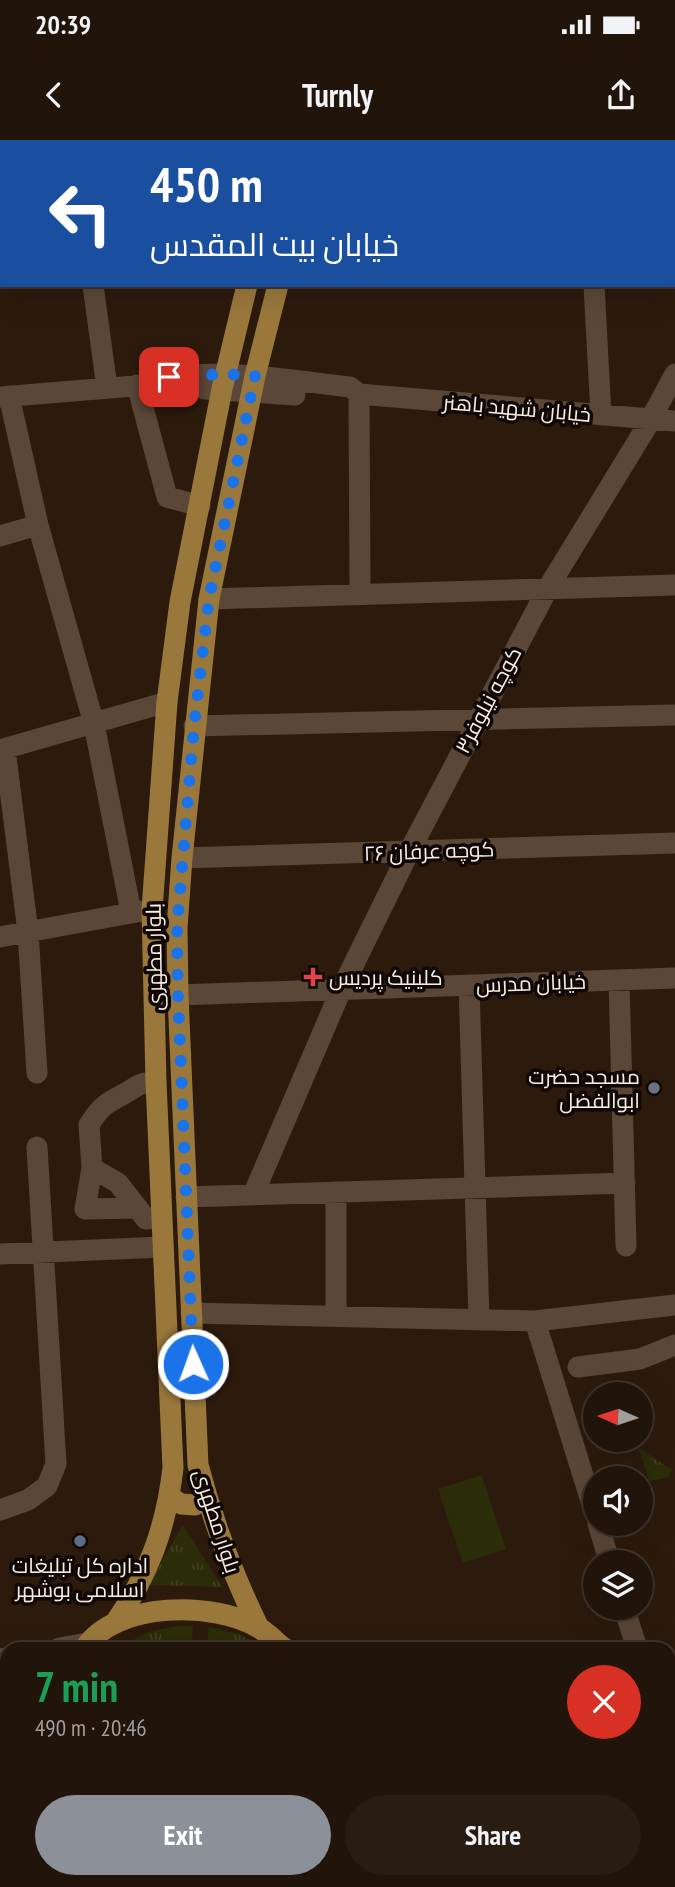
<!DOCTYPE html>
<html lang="en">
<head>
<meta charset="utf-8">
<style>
	:root { --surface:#21140a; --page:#291d13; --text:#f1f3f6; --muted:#a29e9c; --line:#3e332b; --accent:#8c9099 }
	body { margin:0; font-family:"PT Sans Narrow",Cairo,sans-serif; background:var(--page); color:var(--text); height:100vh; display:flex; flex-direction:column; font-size:26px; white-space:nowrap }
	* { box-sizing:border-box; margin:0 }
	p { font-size:23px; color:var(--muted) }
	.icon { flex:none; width:38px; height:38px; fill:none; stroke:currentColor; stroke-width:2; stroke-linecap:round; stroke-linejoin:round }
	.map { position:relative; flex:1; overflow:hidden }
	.panel { position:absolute; left:0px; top:1502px; width:676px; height:247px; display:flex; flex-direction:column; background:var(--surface); border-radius:21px 21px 0 0; box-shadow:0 7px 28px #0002,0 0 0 2px var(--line) }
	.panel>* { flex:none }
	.top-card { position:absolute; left:0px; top:0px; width:676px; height:147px; box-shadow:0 7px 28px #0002,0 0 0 2px var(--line); background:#1a4fa0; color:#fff; overflow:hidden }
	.needle { width:46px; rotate:273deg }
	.controls { position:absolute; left:583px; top:1242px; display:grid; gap:14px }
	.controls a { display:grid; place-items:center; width:70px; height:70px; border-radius:50%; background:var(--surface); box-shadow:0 7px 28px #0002,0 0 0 2px var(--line); font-size:35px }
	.pin { position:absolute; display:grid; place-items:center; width:60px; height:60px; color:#fff; margin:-30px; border-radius:14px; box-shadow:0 4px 10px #0006 }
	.me { position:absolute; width:77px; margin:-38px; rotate:358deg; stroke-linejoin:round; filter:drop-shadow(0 0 5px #0008) }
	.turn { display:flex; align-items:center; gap:24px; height:147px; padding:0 35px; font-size:32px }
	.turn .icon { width:91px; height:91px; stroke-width:2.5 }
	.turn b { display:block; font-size:49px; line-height:60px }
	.round { display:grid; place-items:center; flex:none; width:74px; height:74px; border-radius:37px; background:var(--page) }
	.overview { display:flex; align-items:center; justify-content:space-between; height:119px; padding:0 35px }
	h1 { font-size:42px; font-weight:700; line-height:52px; color:#1e9e55 }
	.primary-button { display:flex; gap:14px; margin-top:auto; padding:14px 35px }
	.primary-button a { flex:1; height:80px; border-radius:42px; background:var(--accent); color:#fff; font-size:28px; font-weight:700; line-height:80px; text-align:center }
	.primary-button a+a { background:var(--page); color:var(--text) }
	.status { display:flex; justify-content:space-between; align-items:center; height:49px; padding:0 35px; background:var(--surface); direction:ltr }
	.status svg { height:19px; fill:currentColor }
	header { display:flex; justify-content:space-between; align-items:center; height:91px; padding:0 35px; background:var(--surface); font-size:32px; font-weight:700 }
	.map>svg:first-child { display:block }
	.grass { fill:url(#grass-tufts) }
	.pitch { fill:#2b2c08 }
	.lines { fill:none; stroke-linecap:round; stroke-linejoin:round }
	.minor { stroke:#5a4738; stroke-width:21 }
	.major { stroke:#9a783c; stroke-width:21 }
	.route { stroke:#1a73e8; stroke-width:12; stroke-dasharray:0 21.6 }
	.health-dot { fill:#e0444e; stroke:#0f0804; stroke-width:2.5 }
	.worship-dot { fill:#6b7280; stroke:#0f0804; stroke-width:2.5 }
	.service-dot { fill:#5c6f8a; stroke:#0f0804; stroke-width:2.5 }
	.labels { text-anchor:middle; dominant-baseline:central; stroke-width:7; stroke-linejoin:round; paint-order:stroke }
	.street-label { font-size:21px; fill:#f9ede4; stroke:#0f0804 }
	.poi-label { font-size:21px; fill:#f9ede4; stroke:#0f0804; text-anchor:start }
</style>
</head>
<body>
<div class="status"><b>20:39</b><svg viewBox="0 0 49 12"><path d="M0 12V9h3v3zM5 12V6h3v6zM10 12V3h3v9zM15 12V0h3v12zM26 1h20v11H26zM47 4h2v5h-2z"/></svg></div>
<header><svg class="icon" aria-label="back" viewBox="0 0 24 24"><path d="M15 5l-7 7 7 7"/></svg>Turnly<svg class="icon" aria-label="share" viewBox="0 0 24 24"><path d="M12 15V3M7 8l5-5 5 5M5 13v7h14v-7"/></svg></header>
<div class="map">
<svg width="675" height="1747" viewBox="0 0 675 1747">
	<defs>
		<pattern id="grass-tufts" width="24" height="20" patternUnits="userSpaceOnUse" patternTransform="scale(1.75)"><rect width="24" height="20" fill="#2b2c08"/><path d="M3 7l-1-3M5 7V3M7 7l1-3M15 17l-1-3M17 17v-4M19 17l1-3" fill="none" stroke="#404120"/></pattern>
	</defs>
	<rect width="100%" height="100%" fill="#2c1b0d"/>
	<path class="grass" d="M639 1308 672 1330 667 1338 649 1341Z
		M183 1385 222 1447 148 1445Z
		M177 1486H193L191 1508H117L149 1492Z
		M209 1487 238 1494 266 1508H207Z"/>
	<path class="pitch" d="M482 1335 506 1409 463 1423 438 1349Z"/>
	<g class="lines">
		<path class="minor" d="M73 0 74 2
			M584 0V2
			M201 2H224
			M358 2 384 0
			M0 25 2 24
			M674 95H675
			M93 145 107 248
			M594 145 601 275
			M137 245 167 357 200 366
			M205 249 295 255
			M359 254 360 454
			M9 256 38 385 94 584 131 772
			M0 257 158 244C191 222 308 243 350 247L359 254 675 281
			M0 396 38 385
			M209 459 675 445
			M194 586 675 575
			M5 609 28 792 37 933
			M0 610 167 562
			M182 718 675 703
			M0 797 142 771
			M619 840 626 1106
			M469 845 479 1180
			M178 855 675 838
			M156 942C136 943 139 946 124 954 106 963 100 967 89 985L92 1028 118 1043 146 1079 161 1078
			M92 1028 85 1069 138 1068
			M336 1052V1176
			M253 1055 341 850 409 712 548 448 647 286 675 234
			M186 1057 625 1043
			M0 1114 163 1107
			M191 1173 535 1181 675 1165
			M535 1181 595 1374
			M578 1227 640 1219 675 1205
			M0 1370 28 1360 47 1346 56 1324 37 1007
			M598 1384 610 1423
			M624 1468 637 1508
			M59 1508 88 1503
			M0 1519 7 1518
			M668 1582H675
			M0 1595 7 1597
			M668 1617H675
			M355 1741 356 1747
			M474 1741 475 1747
			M599 1741 600 1747
			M69 1747V1741"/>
		<path class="major" d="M281 2V0
			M310 2V0
			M170 1357 181 1364 195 1365 206 1357
			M115 1483C149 1434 166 1388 173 1328L156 942 152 770 167 562 180 462 222 249 247 145
			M259 1488C233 1435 213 1382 198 1325L178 855 177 788 182 718 209 459 255 236 278 145
			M85 1508C116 1461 215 1461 259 1488 268 1493 276 1502 284 1508
			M176 1741 179 1747
			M228 1747 230 1741"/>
	</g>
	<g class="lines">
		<path class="route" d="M169 237 225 234 255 236 209 459 194 586 177 788 178 855 193 1224"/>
	</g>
	<path class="health-dot" d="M309.5 826.5h7v7h7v7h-7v7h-7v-7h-7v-7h7z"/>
	<circle class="worship-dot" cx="654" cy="948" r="7"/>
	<circle class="service-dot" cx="80" cy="1401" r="7"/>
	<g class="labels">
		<g class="street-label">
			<text transform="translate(517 268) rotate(5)">خیابان شهید باهنر</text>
			<text transform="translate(488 560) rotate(-62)">کوچه نیلوفر۳</text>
			<text transform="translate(429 711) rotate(-2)">کوچه عرفان ۲۶</text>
			<text transform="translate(154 817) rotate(-91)">بلوار مطهری</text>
			<text transform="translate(531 843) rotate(-2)">خیابان مدرس</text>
			<text transform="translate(217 1381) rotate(72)">بلوار مطهری</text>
		</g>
		<g class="poi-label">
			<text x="329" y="837">کلینیک پردیس</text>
			<text x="640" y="936" text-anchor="end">مسجد حضرت<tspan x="640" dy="24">ابوالفضل</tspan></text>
			<text x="80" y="1425" text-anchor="middle">اداره کل تبلیغات<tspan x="80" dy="24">اسلامی بوشهر</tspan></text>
		</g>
	</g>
</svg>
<div class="controls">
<a><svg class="needle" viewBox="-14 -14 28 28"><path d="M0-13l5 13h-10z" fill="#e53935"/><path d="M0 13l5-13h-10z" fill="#a29e9c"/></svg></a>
<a><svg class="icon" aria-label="sound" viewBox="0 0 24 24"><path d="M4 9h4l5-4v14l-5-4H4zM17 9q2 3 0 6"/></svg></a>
<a><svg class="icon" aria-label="layers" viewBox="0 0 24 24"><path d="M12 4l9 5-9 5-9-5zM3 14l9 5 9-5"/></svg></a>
</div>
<div class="pin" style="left:169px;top:237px;background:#d93025"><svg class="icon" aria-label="arrive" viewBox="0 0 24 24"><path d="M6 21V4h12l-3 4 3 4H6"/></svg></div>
<svg class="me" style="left:193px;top:1224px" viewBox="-20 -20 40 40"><circle r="17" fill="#1a73e8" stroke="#fff" stroke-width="3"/><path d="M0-11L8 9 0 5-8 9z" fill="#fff"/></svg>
<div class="top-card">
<div class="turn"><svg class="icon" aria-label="left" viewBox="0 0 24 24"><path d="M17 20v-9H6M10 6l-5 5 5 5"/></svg><div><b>450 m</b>خیابان بیت المقدس</div></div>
</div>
<section class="panel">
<div class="overview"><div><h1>7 min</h1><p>490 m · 20:46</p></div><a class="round" style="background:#d93025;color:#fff"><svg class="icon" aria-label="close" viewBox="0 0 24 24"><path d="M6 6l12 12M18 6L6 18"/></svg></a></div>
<div class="primary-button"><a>Exit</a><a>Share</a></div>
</section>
</div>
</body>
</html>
